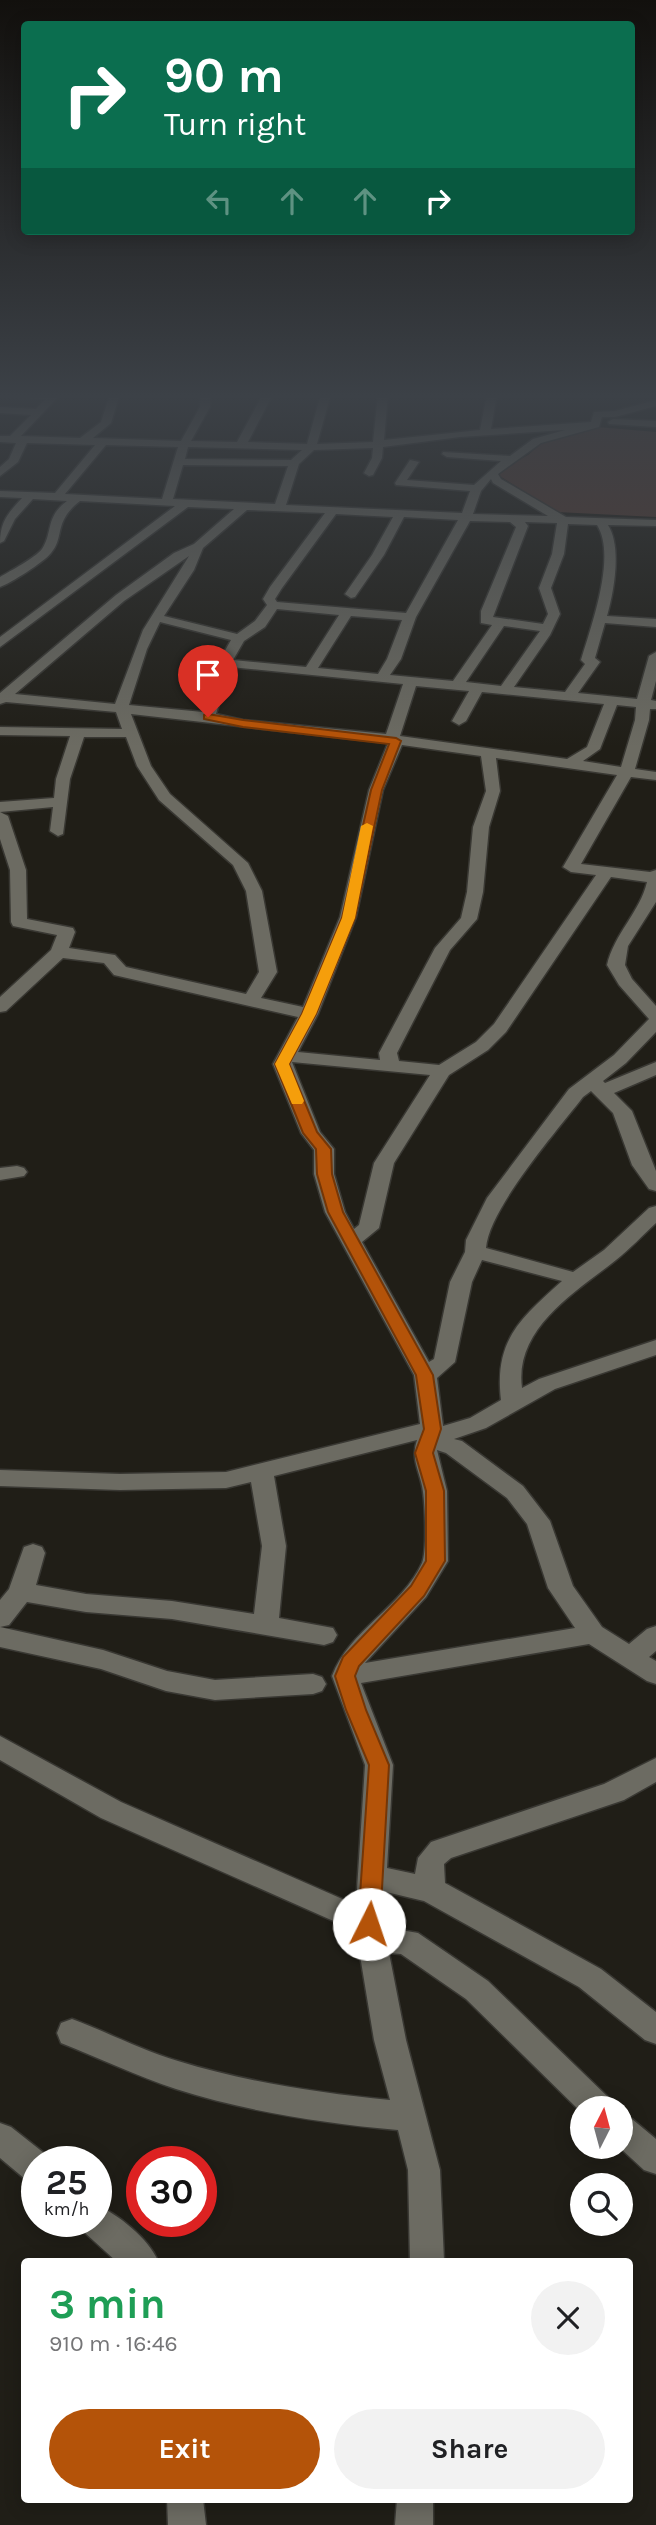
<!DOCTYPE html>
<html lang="en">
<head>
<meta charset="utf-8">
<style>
	:root { --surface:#fff; --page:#f2f2f2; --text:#202124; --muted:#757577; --accent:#b45309 }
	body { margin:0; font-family:Karla,sans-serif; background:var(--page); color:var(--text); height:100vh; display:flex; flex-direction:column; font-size:26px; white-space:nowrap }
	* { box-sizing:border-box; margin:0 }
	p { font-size:23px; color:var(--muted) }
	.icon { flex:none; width:38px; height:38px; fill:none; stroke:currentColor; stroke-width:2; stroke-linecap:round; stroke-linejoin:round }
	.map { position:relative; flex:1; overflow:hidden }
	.side { position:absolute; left:21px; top:2258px; width:612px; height:245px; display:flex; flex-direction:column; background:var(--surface); border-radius:7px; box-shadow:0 4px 18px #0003 }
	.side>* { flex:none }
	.banner { position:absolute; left:21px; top:21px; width:614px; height:214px; border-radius:7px; box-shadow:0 4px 18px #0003; background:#0b6e4f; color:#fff; overflow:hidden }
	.needle { width:46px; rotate:6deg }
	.controls { position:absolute; left:570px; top:2096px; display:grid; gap:14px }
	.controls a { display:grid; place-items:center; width:63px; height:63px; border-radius:50%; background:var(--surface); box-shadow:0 4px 18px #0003; font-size:35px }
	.speed { position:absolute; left:21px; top:2146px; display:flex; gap:14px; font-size:35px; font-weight:700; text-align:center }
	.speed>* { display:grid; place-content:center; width:91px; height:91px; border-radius:50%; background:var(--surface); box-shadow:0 4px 18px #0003; line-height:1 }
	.speed small { font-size:18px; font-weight:400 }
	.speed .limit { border:10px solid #d22; background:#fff; color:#111 }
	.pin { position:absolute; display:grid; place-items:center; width:60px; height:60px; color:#fff; margin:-72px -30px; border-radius:50% 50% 50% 0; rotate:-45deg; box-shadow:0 0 7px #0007 }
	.pin .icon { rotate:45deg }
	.me { position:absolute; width:77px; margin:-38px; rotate:4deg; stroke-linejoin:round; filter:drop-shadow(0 0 5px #0008) }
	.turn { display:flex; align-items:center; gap:24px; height:147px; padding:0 28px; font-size:32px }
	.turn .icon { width:91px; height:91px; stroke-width:2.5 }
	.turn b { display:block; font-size:49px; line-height:60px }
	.lanes { display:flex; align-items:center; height:66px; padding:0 28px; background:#0003; justify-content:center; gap:35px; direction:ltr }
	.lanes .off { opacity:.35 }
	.round { display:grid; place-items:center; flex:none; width:74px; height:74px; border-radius:37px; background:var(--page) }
	.summary { display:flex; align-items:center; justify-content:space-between; height:119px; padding:0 28px }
	h1 { font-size:42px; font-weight:700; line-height:52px; color:#1e9e55 }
	.button { display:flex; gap:14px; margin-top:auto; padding:14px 28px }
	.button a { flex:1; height:80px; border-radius:42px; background:var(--accent); color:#fff; font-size:28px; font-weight:700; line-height:80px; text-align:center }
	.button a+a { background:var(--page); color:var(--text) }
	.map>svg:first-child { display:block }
	.green { fill:#553a31 }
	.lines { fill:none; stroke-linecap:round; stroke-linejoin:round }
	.minor-casing { stroke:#393833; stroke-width:3 }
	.minor { fill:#6c6b62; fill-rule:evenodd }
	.route { fill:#b45309; stroke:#753606; stroke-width:2 }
	.slow { fill:#f59e0b }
</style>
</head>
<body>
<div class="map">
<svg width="656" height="2525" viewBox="0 0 656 2525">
	<rect width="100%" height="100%" fill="#201e17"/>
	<path class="green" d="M597 427 656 432V517L557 512 495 473 528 455 542 443Z"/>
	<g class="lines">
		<g class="minor-casing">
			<path id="minor" d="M0 394H61L21 436 80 438 101 422 110 394H120L111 423 93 438 181 441 200 407V394H210V407L191 441 237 442 263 394H273L248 442 307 444 321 394H331L317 444 373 442 378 394H388L384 440 480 430 487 394H497L491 429 591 422 594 412 615 411 656 400V406L615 417H602L599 427 541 443 498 474 501 479 566 517 656 520V526L608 525C622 547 614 591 607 616L656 619V627L605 623 595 658 600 662 578 693 637 699 649 656 656 652V681L651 700 656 701V709H650L649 720 635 769 656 772V780L631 777 581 864 650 872 656 870V902L628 946 625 965 632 979 656 1006V1032L626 1063 603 1081 605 1083 656 1062V1075L614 1093 632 1111 656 1171V1191L649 1189 632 1165 613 1113 591 1091 583 1097C557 1131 489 1208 486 1248L573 1272 604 1250 649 1208 656 1206V1223C643 1235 630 1249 616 1260 576 1292 514 1328 522 1388L539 1379 656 1340V1355L555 1389 486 1428 454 1439 462 1441 523 1486 550 1521 573 1586 602 1627 629 1644 647 1629 656 1626V1651L649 1657 656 1661V1684L647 1681 589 1644 361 1683 393 1765 387 1868 415 1874 418 1858 431 1842 604 1784 656 1758V1782L624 1800 451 1858 444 1864 445 1883 601 1969 656 2012V2044L645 2040 579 1987 424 1901 386 1892 384 1927 418 1933 488 1981 610 2099 615 2109H583V2114L466 1999 401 1954 389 1953 406 2040 440 2170 444 2261H410L408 2170 398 2130C323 2123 248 2112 176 2089 137 2076 99 2058 61 2043L57 2033 61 2023 72 2019C107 2032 141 2050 178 2061 246 2082 318 2093 390 2100L374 2040 356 1931 101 1818 0 1760V1736L121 1802 356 1905 365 1765 332 1676C349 1630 402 1607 422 1563 427 1551 425 1506 423 1492 421 1473 410 1460 417 1440L274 1476 286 1546 279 1618 333 1628 337 1635 333 1642 324 1645 172 1619 86 1612 27 1602 9 1625 0 1627V1600L9 1589 24 1547 33 1544 42 1547 45 1553 36 1585 86 1594 172 1601 254 1614 262 1546 251 1482 226 1488 120 1490 0 1486V1470L120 1474 226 1472 420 1424 414 1375 325 1212 314 1174V1150L301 1133 273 1064 298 1017 114 975 104 963 63 958 6 1011 0 1012V997L51 950 57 935 13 926 11 922 10 870 0 839V802L54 798 56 779 70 736 0 735V727L122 729 116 712 6 702 0 704V693L116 595 174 553 194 544 234 509 188 507 0 647V637L175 506 80 501C53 522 65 537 51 553 44 562 11 583 0 587V577C10 571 35 558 42 549 53 533 45 517 67 501L33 499 15 519 4 541 0 543C0 522 8 513 22 498L0 497V491L55 493 95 445 27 443 18 462 0 476V467L9 459 16 443 0 442V436H10L31 415 0 413V407L36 409 45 399 1 397ZM565 430 533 439 510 456 443 452 442 454 447 457 501 461 474 485 407 480 419 462 410 460 395 483 396 485 470 491 462 513 286 505 299 464 314 450 373 448 372 458 364 473 369 476 373 475 382 458 383 447 460 437ZM106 445 178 447 162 499 65 494ZM188 447 302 450 291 460 185 459ZM183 465 288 466 275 504 173 499ZM491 479 493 483 548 516 473 514 481 491ZM247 510 325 513 270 587 263 599 267 605 255 621 237 634 164 616 194 570 203 548ZM336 514 393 517 372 555 345 594 351 598 355 597 384 555 404 517 458 520 406 613 277 602 275 599 282 588ZM470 521 510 522 516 527 481 611V623L492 625 453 681 390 675 401 659 416 617ZM525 522 557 523 552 554 539 588 548 614 543 624 493 617 528 526ZM568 524 597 525C617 556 591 626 581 660L585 664 565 692 514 687 550 635 560 614 551 588 564 554ZM189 556 143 630 115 704 15 694 124 601ZM277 609 339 615 306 667 233 660 244 641 265 627ZM351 616 402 620 387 659 378 674 318 668ZM160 622 231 640 218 663 203 712 129 705 147 649ZM504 626 540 631 501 686 466 682ZM230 667 403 684 386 734 243 720 216 714ZM416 686 469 691 452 721 459 725 466 721 482 692 604 704 587 747 567 759 400 736ZM617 705 636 707 635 720 621 767 583 761 600 749ZM131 714 388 743 369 790 340 917 303 1007 261 998 277 972 262 891 248 863 170 794 151 766ZM84 737H126L137 766 159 800 233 865 246 891 259 972 246 994 126 967 115 955 69 948 75 932 73 928 27 919 26 870 8 816 0 812 53 807 50 831 58 836 63 834 70 779ZM402 745 481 756 486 791 473 827 467 892 461 918 435 948 379 1053 380 1060 298 1052 318 1014 356 917 383 790ZM496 758 617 775 563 867 571 872 596 875 494 1024 476 1042 439 1065 399 1061 397 1053 450 950 477 919 483 892 489 827 500 791ZM611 877 647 882C640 912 614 934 607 965L619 985 649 1019 614 1055 569 1089 487 1198 466 1240 465 1252 450 1282 434 1359 429 1362 362 1242 379 1228 394 1163 449 1075 488 1050 506 1032ZM292 1062 430 1075 374 1163 359 1225 354 1229 345 1212 334 1174V1149L320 1132ZM482 1260 562 1281C520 1319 494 1340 501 1400L470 1418 443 1426 437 1378 455 1362 472 1282ZM437 1450 446 1453 507 1498 527 1524 548 1588 575 1628 365 1663 426 1597 448 1561 447 1491Z
				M613 419 656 421V427L609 424 608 422Z
				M17 1166 24 1168 27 1172 24 1176 0 1180V1168Z
				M0 1627 103 1650 167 1671 215 1680 313 1674 322 1677 326 1684 322 1691 313 1694 215 1700 166 1691 101 1669 0 1647Z
				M621 2114 632 2119 656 2139V2174L644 2170 619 2147H621Z
				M0 2123 11 2127 49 2157 50 2161H37V2183L25 2179 0 2158Z
				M96 2205C118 2214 149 2239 158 2261H116L84 2232 79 2221H96Z
				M167 2499H203L206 2525H168Z
				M397 2499H433V2525H395Z"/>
		</g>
		<use href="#minor" class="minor"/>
	</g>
	<linearGradient id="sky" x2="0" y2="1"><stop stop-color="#12100d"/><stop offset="0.53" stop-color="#3c4147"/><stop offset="1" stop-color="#3c4147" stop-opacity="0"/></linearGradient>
	<rect width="656" height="747" fill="url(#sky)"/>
	<path class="route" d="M208 714 243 720 396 738 401 741 382 790 355 918 316 1014 289 1064 317 1132 331 1149 332 1174 343 1212 433 1375 441 1429 433 1453 444 1491 445 1561 424 1596 359 1666 355 1676 366 1710 389 1765 380 1924 377 1930 369 1933 361 1930 358 1924 369 1765 346 1710 335 1676 343 1657 411 1586 426 1561V1491L415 1453 424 1429 416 1375 328 1212 317 1174 316 1149 303 1133 275 1064 302 1014 342 918 371 790 389 744 243 727 204 719V715Z"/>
	<path class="slow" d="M367 823 373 826 355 918 316 1014 289 1064 304 1101 302 1104H292L275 1064 302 1014 342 918 361 826Z"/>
</svg>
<div class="controls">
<a><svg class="needle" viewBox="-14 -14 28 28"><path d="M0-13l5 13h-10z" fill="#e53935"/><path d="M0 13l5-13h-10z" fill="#757577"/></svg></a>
<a><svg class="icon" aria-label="search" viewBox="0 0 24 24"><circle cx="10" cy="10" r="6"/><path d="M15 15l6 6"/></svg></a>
</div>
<div class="speed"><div>25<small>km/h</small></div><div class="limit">30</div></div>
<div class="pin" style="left:208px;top:717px;background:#d93025"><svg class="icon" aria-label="arrive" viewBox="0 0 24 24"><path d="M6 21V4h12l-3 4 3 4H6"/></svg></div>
<svg class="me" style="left:369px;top:1924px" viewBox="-20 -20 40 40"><circle r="19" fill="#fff"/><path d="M0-13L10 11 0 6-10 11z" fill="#b45309"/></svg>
<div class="banner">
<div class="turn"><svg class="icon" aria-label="right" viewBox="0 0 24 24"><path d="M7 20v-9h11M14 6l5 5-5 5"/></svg><div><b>90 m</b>Turn right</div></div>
<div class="lanes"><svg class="icon off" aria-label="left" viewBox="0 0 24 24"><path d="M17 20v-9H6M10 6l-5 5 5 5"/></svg><svg class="icon off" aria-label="ahead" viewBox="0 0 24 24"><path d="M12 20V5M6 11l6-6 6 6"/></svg><svg class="icon off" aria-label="ahead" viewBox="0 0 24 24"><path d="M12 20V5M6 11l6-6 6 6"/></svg><svg class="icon" aria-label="right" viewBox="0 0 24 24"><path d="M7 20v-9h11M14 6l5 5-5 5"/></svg></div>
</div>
<section class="side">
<div class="summary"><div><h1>3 min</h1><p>910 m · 16:46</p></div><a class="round"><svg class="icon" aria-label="close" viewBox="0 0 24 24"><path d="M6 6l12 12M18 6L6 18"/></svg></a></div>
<div class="button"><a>Exit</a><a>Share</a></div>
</section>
</div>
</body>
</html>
